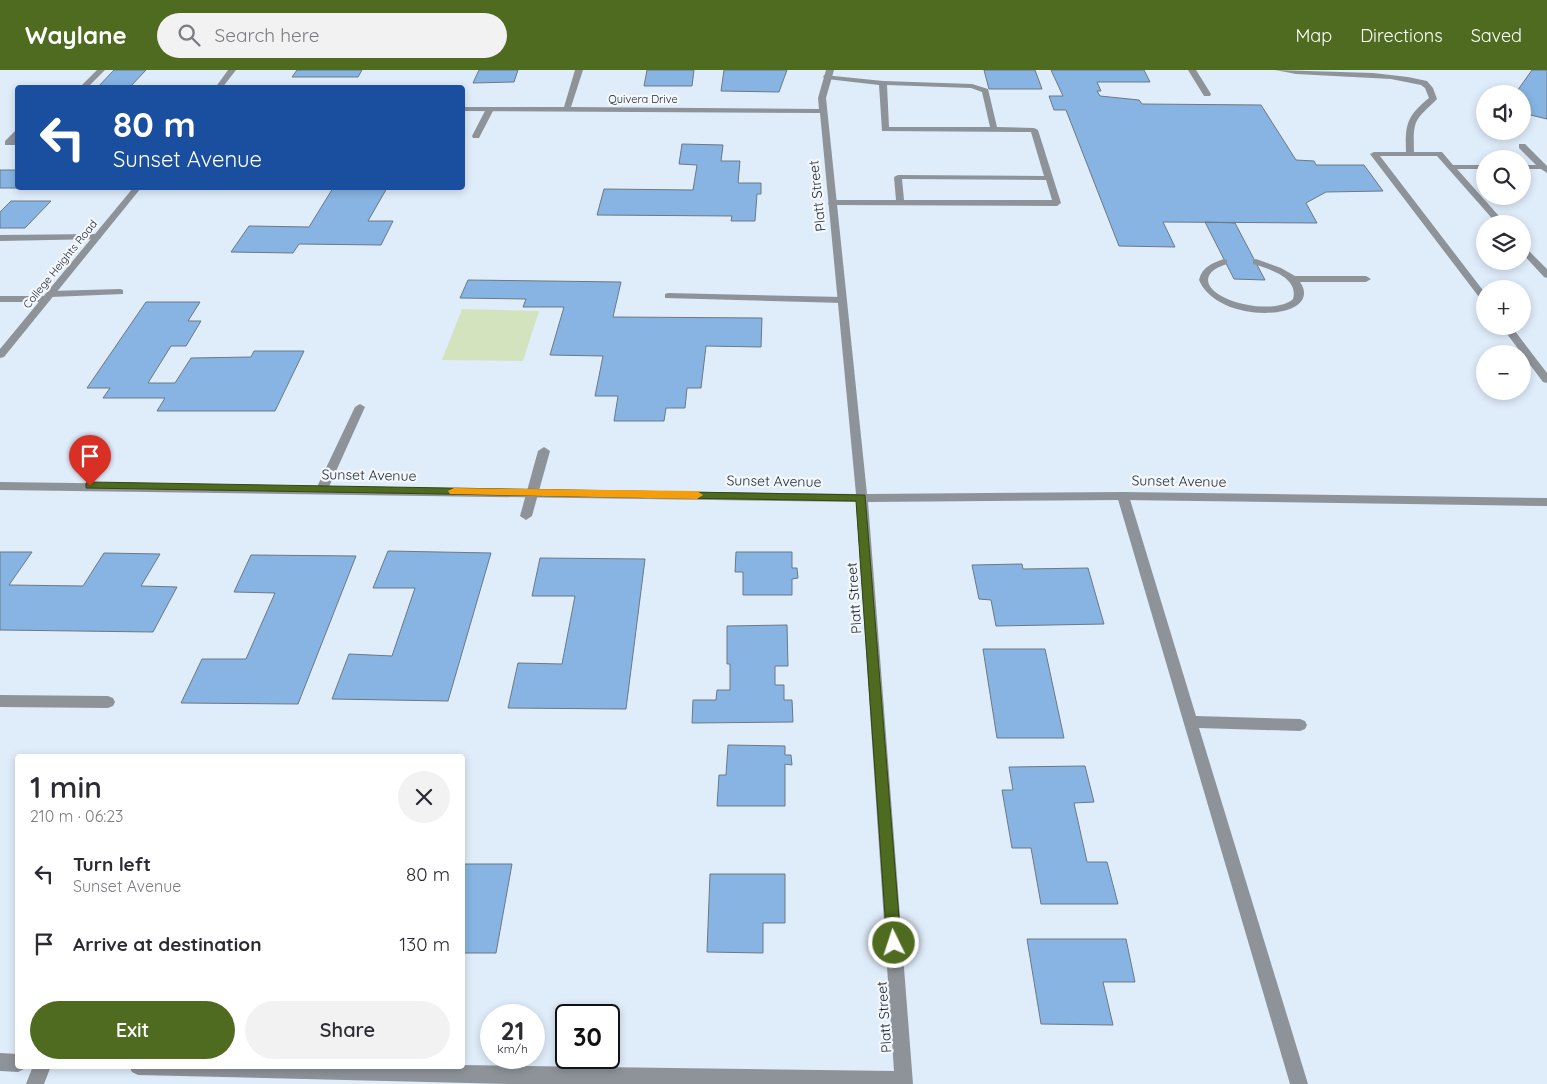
<!DOCTYPE html>
<html lang="en">
<head>
<meta charset="utf-8">
<style>
	:root { --surface:#fff; --page:#f2f2f3; --text:#2b2b33; --muted:#7c7c81; --accent:#4e6b1f }
	body { margin:0; font-family:Quicksand,sans-serif; background:var(--page); color:var(--text); height:100vh; display:flex; flex-direction:column; font-size:19px; white-space:nowrap }
	* { box-sizing:border-box; margin:0 }
	p { font-size:16px; color:var(--muted) }
	.icon { flex:none; width:28px; height:28px; fill:none; stroke:currentColor; stroke-width:2; stroke-linecap:round; stroke-linejoin:round }
	.map { position:relative; flex:1; overflow:hidden }
	.details { position:absolute; left:15px; top:684px; width:450px; height:315px; display:flex; flex-direction:column; background:var(--surface); border-radius:5px; box-shadow:0 2px 8px #0003 }
	.details>* { flex:none }
	.guide { position:absolute; left:15px; top:15px; width:450px; height:105px; border-radius:5px; box-shadow:0 2px 8px #0003; background:#1a4fa0; color:#fff; overflow:hidden }
	.fabs { position:absolute; left:1476px; top:15px; display:grid; gap:10px }
	.fabs a { display:grid; place-items:center; width:55px; height:55px; border-radius:50%; background:var(--surface); box-shadow:0 2px 8px #0003; font-size:25px }
	.speed { position:absolute; left:480px; top:934px; display:flex; gap:10px; font-size:25px; font-weight:700; text-align:center }
	.speed>* { display:grid; place-content:center; width:65px; height:65px; border-radius:50%; background:var(--surface); box-shadow:0 2px 8px #0003; line-height:1 }
	.speed small { font-size:12px; font-weight:400 }
	.speed .limit { border:2px solid #111; border-radius:8px; background:#fff; color:#111 }
	.pin { position:absolute; display:grid; place-items:center; width:42px; height:42px; color:#fff; margin:-51px -21px; border-radius:50% 50% 50% 0; rotate:-45deg; box-shadow:0 0 5px #0007 }
	.pin .icon { rotate:45deg }
	.me { position:absolute; width:55px; margin:-28px; rotate:356deg; stroke-linejoin:round; filter:drop-shadow(0 0 4px #0008) }
	.turn { display:flex; align-items:center; gap:18px; height:105px; padding:0 15px; font-size:22px }
	.turn .icon { width:65px; height:65px; stroke-width:2.5 }
	.turn b { display:block; font-size:35px; line-height:42px }
	.round { display:grid; place-items:center; flex:none; width:52px; height:52px; border-radius:26px; background:var(--page) }
	.head { display:flex; align-items:center; justify-content:space-between; height:85px; padding:0 15px }
	h1 { font-size:30px; font-weight:600; line-height:38px }
	.primary-button { display:flex; gap:10px; margin-top:auto; padding:10px 15px }
	.primary-button a { flex:1; height:58px; border-radius:30px; background:var(--accent); color:#fff; font-size:20px; font-weight:600; line-height:58px; text-align:center }
	.primary-button a+a { background:var(--page); color:var(--text) }
	ul { padding:0; list-style:none }
	li { display:flex; align-items:center; gap:15px; height:70px; padding:0 15px }
	li div { flex:1 }
	li b { display:block; font-size:19px }
	li em { font-style:normal }
	header { display:flex; align-items:center; gap:30px; box-sizing:border-box; height:70px; padding:0 25px; background:var(--accent); color:#fff }
	header strong { font-size:24px }
	nav { display:flex; gap:28px; margin-inline-start:auto; font-size:18px }
	.search { width:350px; height:45px; background:var(--page); display:flex; align-items:center; gap:12px; box-sizing:border-box; padding:0 18px; border-radius:28px; color:var(--muted); font-size:19px }
	.map>svg:first-child { display:block }
	.green { fill:#d2e3be }
	.building { fill:#87b4e2; stroke:#6c7884 }
	.lines { fill:none; stroke-linecap:round; stroke-linejoin:round }
	.service { fill:#8e9399; fill-rule:evenodd }
	.minor { fill:#8e9399; fill-rule:evenodd }
	.route { fill:#4e6b1f; stroke:#334614 }
	.slow { fill:#f59e0b }
	.labels { text-anchor:middle; dominant-baseline:central; stroke-width:4.5; stroke-linejoin:round; paint-order:stroke }
	.far-street-label { font-size:11px; fill:#1c2025; stroke:#f3f8fe }
	.street-label { font-size:14px; fill:#1c2025; stroke:#f3f8fe }
</style>
</head>
<body>
<header>
<strong>Waylane</strong>
<div class="search"><svg class="icon" aria-label="search" viewBox="0 0 24 24"><circle cx="10" cy="10" r="6"/><path d="M15 15l6 6"/></svg>Search here</div>
<nav><a>Map</a><a>Directions</a><a>Saved</a></nav>
</header>
<div class="map">
<svg width="1547" height="1014" viewBox="0 0 1547 1014">
	<rect width="100%" height="100%" fill="#dfecfa"/>
	<path class="green" d="M462 239 539 241 523 291 442 290Z"/>
	<path class="building" d="M114 0H146L130 17H154L97 18Z
		M297 0H362L358 7H292Z
		M479 0H518L514 12 473 13Z
		M647 0H694L692 16H644Z
		M724 0H787L779 22 721 21Z
		M984 0H1035L1042 19H989Z
		M1051 0H1144L1150 12H1097L1101 21H1097L1100 26 1139 30 1142 34 1261 35 1296 90 1314 91 1316 95H1364L1383 121 1326 122 1306 133 1317 153 1163 152 1175 177 1119 176 1066 40H1054L1049 26H1063Z
		M1532 0H1547V49L1522 43V24H1515Z
		M682 74 723 75 721 91H740L738 113H761V124H757L755 151H731L732 146 597 145 604 119 693 120 697 95 679 94Z
		M0 100H18V118H0Z
		M333 118H387L368 151H393L381 175 299 174 293 183 231 182 249 156 309 157Z
		M11 131H51L25 158H0V142Z
		M1205 152 1235 153 1265 210 1234 209Z
		M468 210 621 212 613 247 762 248 761 277 706 276 701 318H687L685 338H666L664 351H614L618 326H595L603 286 550 285 564 237H523L526 229 460 228Z
		M146 232H200L188 251H201L186 276H171L148 313H175L191 288 251 287 254 281H304L275 341H157L165 328H103L110 318H87Z
		M388 481 491 483 448 631 332 629 349 584 392 586 415 518H373Z
		M0 482H32L9 515 83 516 104 483 160 484 141 516 177 517 153 562 0 560Z
		M736 482H792V498H797L798 508 792 509V525H743V502H735Z
		M251 485 356 486 298 634 181 633 202 589H246L275 523 234 522Z
		M540 488 645 489 626 639 508 638 518 593 562 594 575 526H532Z
		M1022 494 1023 499 1088 498 1104 554 996 556 991 530 979 529 972 495Z
		M787 555 788 596H775V615H784V630H792L793 652 692 653 693 630H716L717 620H730V594H727V556Z
		M983 579H1045L1064 668H997Z
		M728 675 785 676V685H791L792 695 785 694V736H717L719 705H726Z
		M1085 696 1094 732 1074 733 1087 792H1107L1118 834H1041L1031 778H1012L1002 720H1013L1009 697Z
		M462 794H512L496 883H462Z
		M710 804H785V853H763V883L707 882Z
		M1027 869H1126L1135 912H1103L1113 955 1041 954Z"/>
	<g class="lines">
		<path class="service" d="M97 0H105L87 18H79Z
			M1188 0H1196L1211 24 1210 26H1204Z
			M1275 0 1373 3 1408 7 1427 11 1433 18 1437 29C1415 51 1413 48 1414 82H1442L1453 95H1485V99H1457L1506 154H1497L1437 86H1380L1485 223V232L1482 231 1370 84 1374 82H1406C1405 54 1407 46 1429 28L1425 18 1421 15 1391 9 1296 4Z
			M824 5 883 11 972 14 988 19 997 57 1034 58 1038 60 1061 133 1057 136 829 135 828 133 832 130H896L894 107 898 105 1044 106 1031 62 882 61 879 15 827 9 823 7ZM887 15 971 18 982 22 990 57H889ZM902 109 1046 110 1052 130H904Z
			M487 37 494 39 479 68H473L472 66Z
			M15 61H18V68L15 71H18V75H5V71Z
			M1519 74H1525L1547 96V103L1541 99H1522V95H1536L1519 78Z
			M97 164 101 167 100 169 0 171V165Z
			M1522 174 1547 199V208L1544 207 1522 183Z
			M1224 189 1227 190V194C1222 196 1214 198 1210 204 1195 228 1273 248 1293 229 1299 207 1269 199 1253 194V190L1256 189 1281 198 1295 206H1366L1371 209 1366 212H1300C1326 250 1219 257 1199 210 1202 197 1212 193 1224 189Z
			M120 219 123 220V224L51 227 46 224 51 221Z
			M668 223 842 227 847 230 842 233 665 228V224Z
			M0 226H46L51 229 46 232H0Z
			M1501 256H1511L1547 303V313L1543 312Z
			M360 334 365 337 328 419 326 422H318L316 419 355 337Z
			M544 377 550 381 532 446 526 450 520 446 538 381Z
			M1123 422 1129 426 1196 646 1300 649 1305 651 1307 655 1305 659 1300 661 1199 658 1308 1014H1290L1117 426Z
			M0 625 108 626 113 628 115 632 113 636 108 638 0 637Z
			M33 996H51L44 1014H26Z"/>
		<path class="minor" d="M228 0H236L222 18H215Z
			M575 0H583L571 37 819 39 818 28 826 0H834L826 28 867 424 1123 422 1547 428V436L1123 430 868 432 913 1014H508L138 1005 132 1002 129 996 462 995 894 1001 856 432 0 420V412L856 424 820 43 462 41V37H564Z
			M133 118H141L4 287 0 288V279Z
			M0 983 18 984V996H26L24 999 18 1002 0 1001Z"/>
	</g>
	<path class="route" d="M90 412 865 425 901 873 899 878 894 880 889 878 887 873 856 431 86 418V413Z"/>
	<path class="slow" d="M454 418 697 421 703 425 697 429 450 424 448 421Z"/>
	<g class="labels">
		<g class="far-street-label">
			<text x="643" y="29">Quivera Drive</text>
			<text transform="translate(60 194) rotate(-51)">College Heights Road</text>
		</g>
		<g class="street-label">
			<text transform="translate(817 126) rotate(-96)">Platt Street</text>
			<text transform="translate(369 405) rotate(1)">Sunset Avenue</text>
			<text transform="translate(774 411) rotate(1)">Sunset Avenue</text>
			<text transform="translate(1179 411) rotate(1)">Sunset Avenue</text>
			<text transform="translate(854 528) rotate(-94)">Platt Street</text>
			<text transform="translate(884 947) rotate(-94)">Platt Street</text>
		</g>
	</g>
</svg>
<div class="fabs">
<a><svg class="icon" aria-label="sound" viewBox="0 0 24 24"><path d="M4 9h4l5-4v14l-5-4H4zM17 9q2 3 0 6"/></svg></a>
<a><svg class="icon" aria-label="search" viewBox="0 0 24 24"><circle cx="10" cy="10" r="6"/><path d="M15 15l6 6"/></svg></a>
<a><svg class="icon" aria-label="layers" viewBox="0 0 24 24"><path d="M12 4l9 5-9 5-9-5zM3 14l9 5 9-5"/></svg></a>
<a>+</a>
<a>−</a>
</div>
<div class="speed"><div>21<small>km/h</small></div><div class="limit">30</div></div>
<div class="pin" style="left:90px;top:416px;background:#d93025"><svg class="icon" aria-label="arrive" viewBox="0 0 24 24"><path d="M6 21V4h12l-3 4 3 4H6"/></svg></div>
<svg class="me" style="left:894px;top:873px" viewBox="-20 -20 40 40"><circle r="17" fill="#4e6b1f" stroke="#fff" stroke-width="3"/><path d="M0-11L8 9 0 5-8 9z" fill="#fff"/></svg>
<div class="guide">
<div class="turn"><svg class="icon" aria-label="left" viewBox="0 0 24 24"><path d="M17 20v-9H6M10 6l-5 5 5 5"/></svg><div><b>80 m</b>Sunset Avenue</div></div>
</div>
<section class="details">
<div class="head"><div><h1>1 min</h1><p>210 m · 06:23</p></div><a class="round"><svg class="icon" aria-label="close" viewBox="0 0 24 24"><path d="M6 6l12 12M18 6L6 18"/></svg></a></div>
<ul>
<li><svg class="icon" aria-label="left" viewBox="0 0 24 24"><path d="M17 20v-9H6M10 6l-5 5 5 5"/></svg><div><b>Turn left</b><p>Sunset Avenue</p></div><em>80 m</em></li>
<li><svg class="icon" aria-label="arrive" viewBox="0 0 24 24"><path d="M6 21V4h12l-3 4 3 4H6"/></svg><div><b>Arrive at destination</b></div><em>130 m</em></li>
</ul>
<div class="primary-button"><a>Exit</a><a>Share</a></div>
</section>
</div>
</body>
</html>
